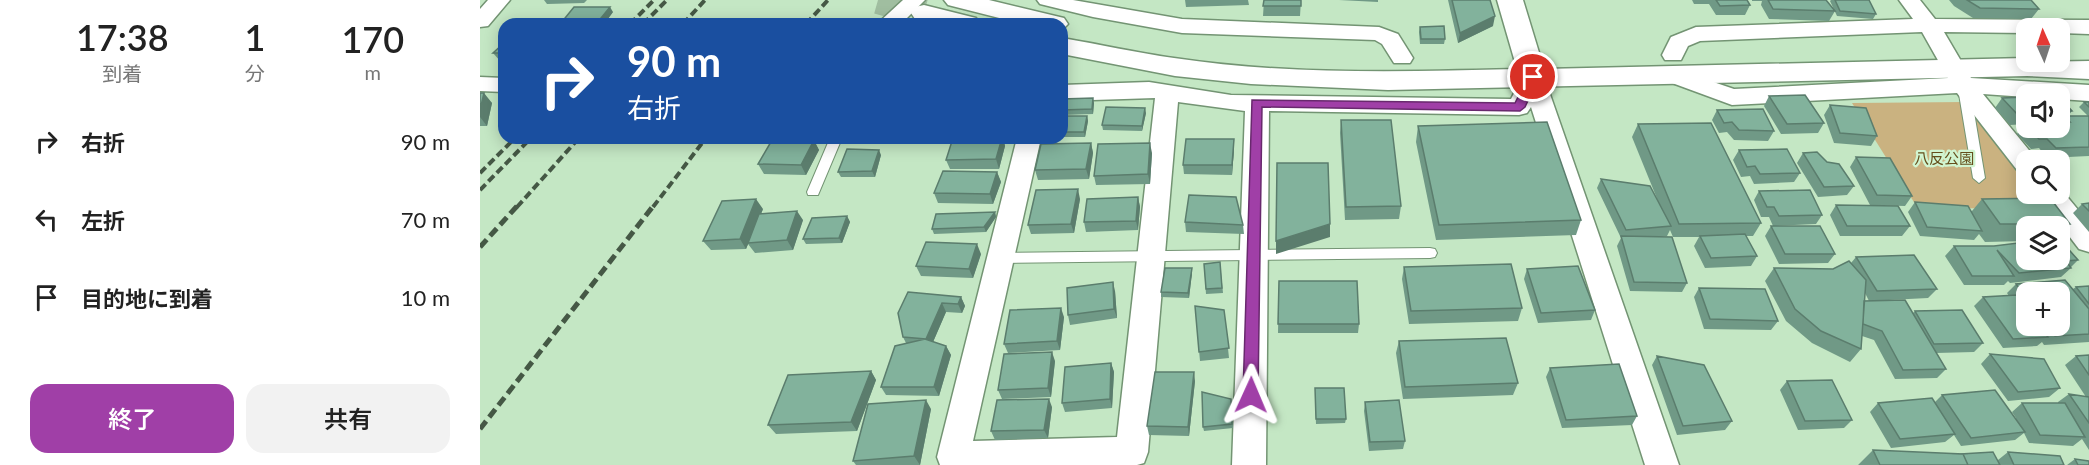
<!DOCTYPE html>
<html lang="ja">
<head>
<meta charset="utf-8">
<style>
	:root { --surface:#fff; --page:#f2f2f2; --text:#222; --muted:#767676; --accent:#a03fa7 }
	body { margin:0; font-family:Lato,"Noto Sans JP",sans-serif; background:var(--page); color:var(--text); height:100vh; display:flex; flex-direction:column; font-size:22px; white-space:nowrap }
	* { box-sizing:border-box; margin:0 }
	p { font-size:20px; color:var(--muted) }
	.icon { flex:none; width:33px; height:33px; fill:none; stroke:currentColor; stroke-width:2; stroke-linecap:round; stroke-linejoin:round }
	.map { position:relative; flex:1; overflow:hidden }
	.drawer { display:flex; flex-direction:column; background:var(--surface); width:480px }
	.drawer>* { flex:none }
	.hud { position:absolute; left:18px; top:18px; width:570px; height:126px; border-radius:18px; box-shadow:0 3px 15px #0003; background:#1a4fa0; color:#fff; overflow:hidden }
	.needle { width:39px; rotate:357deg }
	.controls { position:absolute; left:1536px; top:18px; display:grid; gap:12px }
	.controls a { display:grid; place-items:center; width:54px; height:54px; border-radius:12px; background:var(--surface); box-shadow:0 3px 15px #0003; font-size:30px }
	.pin { position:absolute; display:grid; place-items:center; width:51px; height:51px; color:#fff; margin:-26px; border:3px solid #fff; border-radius:50%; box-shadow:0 2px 6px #0007 }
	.me { position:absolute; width:66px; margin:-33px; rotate:1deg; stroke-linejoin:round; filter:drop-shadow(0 0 4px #0008) }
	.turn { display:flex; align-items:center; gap:21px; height:126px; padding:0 30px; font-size:27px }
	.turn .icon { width:78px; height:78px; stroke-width:2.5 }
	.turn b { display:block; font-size:42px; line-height:51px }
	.eta { display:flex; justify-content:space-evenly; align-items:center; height:102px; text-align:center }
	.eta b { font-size:36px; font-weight:600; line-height:42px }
	.primary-button { display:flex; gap:12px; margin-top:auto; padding:12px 30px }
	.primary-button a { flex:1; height:69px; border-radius:18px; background:var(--accent); color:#fff; font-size:24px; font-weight:600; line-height:69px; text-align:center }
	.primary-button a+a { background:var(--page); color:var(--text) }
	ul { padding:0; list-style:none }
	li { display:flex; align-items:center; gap:18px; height:78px; padding:0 30px }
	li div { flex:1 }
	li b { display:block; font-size:22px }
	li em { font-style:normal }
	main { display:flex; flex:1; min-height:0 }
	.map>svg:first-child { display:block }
	.green { fill:#cab280 }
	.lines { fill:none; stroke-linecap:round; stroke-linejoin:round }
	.tertiary-tunnel { stroke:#a0bea0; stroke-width:28; stroke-dasharray:28 14; stroke-linecap:butt }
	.service-casing { stroke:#739473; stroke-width:2 }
	.minor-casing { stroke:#739473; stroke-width:3 }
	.tertiary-casing { stroke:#739473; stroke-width:3 }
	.service { fill:#fff; fill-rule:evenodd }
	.minor { fill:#fff; fill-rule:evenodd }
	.tertiary { fill:#fff; fill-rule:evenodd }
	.rail-far1 { stroke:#455845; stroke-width:4; stroke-dasharray:8 4; stroke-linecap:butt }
	.rail { stroke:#455845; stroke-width:5; stroke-dasharray:10 5; stroke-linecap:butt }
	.wall { fill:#709986; fill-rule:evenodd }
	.shaded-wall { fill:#5b7d6d }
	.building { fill:#82b29c; stroke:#5b7d6d; stroke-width:1.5 }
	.route { fill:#a03fa7; stroke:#68296d; stroke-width:1.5 }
	.labels { text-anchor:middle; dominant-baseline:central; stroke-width:4.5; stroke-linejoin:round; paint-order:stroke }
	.park-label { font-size:15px; fill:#654f1c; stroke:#d1f5d1 }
</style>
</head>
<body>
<main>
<section class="drawer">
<div class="eta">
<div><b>17:38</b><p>到着</p></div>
<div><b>1</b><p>分</p></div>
<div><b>170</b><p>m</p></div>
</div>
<ul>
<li><svg class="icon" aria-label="right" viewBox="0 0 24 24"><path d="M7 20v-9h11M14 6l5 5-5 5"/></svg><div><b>右折</b></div><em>90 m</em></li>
<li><svg class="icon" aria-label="left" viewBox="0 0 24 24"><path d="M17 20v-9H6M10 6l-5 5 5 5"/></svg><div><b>左折</b></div><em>70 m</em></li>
<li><svg class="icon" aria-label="arrive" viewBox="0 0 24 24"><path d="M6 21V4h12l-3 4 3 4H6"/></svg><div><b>目的地に到着</b></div><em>10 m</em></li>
</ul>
<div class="primary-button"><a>終了</a><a>共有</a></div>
</section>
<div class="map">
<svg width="1609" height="465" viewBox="0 0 1609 465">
	<rect width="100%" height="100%" fill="#c4e7c4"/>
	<path class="green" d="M1485 102 1546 184V194H1553L1565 210 1437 207 1372 103Z"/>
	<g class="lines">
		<path class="tertiary-tunnel" d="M398 0 444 13"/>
		<g class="service-casing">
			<path id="service" d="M1484 84 1490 88 1505 178 1499 183 1493 178 1478 88Z
				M350 138H362L338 195H328L327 192Z
				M950 248 955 249 957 253 955 257 950 258 521 263 516 262 514 258 516 254 521 253Z"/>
		</g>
		<g class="minor-casing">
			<path id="minor" d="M8 0H30L8 26 0 27V9Z
				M423 0H445L421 24H397Z
				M557 0H593L702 19 899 27 918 34 933 58 930 63H914L902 44 895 40 702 33 613 17 560 4Z
				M1419 0H1440L1455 19 1609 20V34L1580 33V28H1546V33L1464 32 1491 78 1609 85V101L1580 99V94L1546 97 1503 94 1557 160H1546V173L1537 170 1477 93 1252 105 1184 80 1181 75 1184 70 1192 68 1254 89 1468 78 1442 32 1220 41 1208 46 1201 60H1185L1182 55 1191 37 1216 27 1433 19Z
				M1053 70 1061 72 1064 77 1199 465H1165L1051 107 1047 113 1039 115 789 111 786 465H752L765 111 698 102 668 452 664 463 657 465H460L457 457 537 138H561L493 441 637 437 675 98 582 101V85L669 82 751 95 1031 99 1045 72Z
				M0 77 24 78V92L0 91Z
				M1580 188 1609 223V252L1599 249 1557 194H1580Z"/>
		</g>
		<g class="tertiary-casing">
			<path id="tertiary" d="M464 0H509L584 18 588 24 582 30V24H543L468 5Z
				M1017 0H1043L1064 69 1546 58V62L1609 61V79L1547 76 908 90 771 84 695 76 582 54V38C619 44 657 53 694 58 807 75 923 72 1037 69Z
				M444 5 496 18 500 24H456L435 19 431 13 435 7Z"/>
		</g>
		<use href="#service" class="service"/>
		<use href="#minor" class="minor"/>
		<use href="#tertiary" class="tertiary"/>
		<path class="rail-far1" d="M150 24 174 0
			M163 24 187 0
			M203 24 225 0
			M326 24 348 0
			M0 173 35 138
			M0 190 51 138
			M37 207 99 138
			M173 207 226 138"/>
		<path class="rail" d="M0 247 38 205
			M0 429 174 205"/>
	</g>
	<path class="wall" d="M64 0H107L104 3 67 4Z
		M705 0H768L769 5 706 7Z
		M784 0H821L820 16H783Z
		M859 0H898V2Z
		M968 0H1010L1013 26 978 43Z
		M1212 0H1267L1270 5 1265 15H1236L1229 4H1214Z
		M1272 0H1346L1355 11 1349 21 1289 19 1281 5 1282 1H1272Z
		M1351 0H1389L1396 14 1393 19 1357 16 1350 1Z
		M1469 0H1551L1559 9 1551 19 1493 18 1474 6Z
		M133 12 124 24 81 23Z
		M940 27 965 39 964 44H940L939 32Z
		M24 43V63L21 62 13 53Z
		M0 93 12 103 7 126H0Z
		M1289 96 1344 123 1338 133 1301 134 1284 106Z
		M1546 97V124L1530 125 1515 108 1522 98Z
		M1580 98 1592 111 1588 116H1608L1599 107 1604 102H1609V156L1567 158 1559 148 1551 149 1537 134 1546 124V128H1580Z
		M582 99 614 103 613 114 582 115Z
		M1350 105 1397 136 1391 146 1354 143 1344 115Z
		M1237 110 1294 131 1288 141 1254 140 1247 132 1239 133 1232 120Z
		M666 113 662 131 623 130 622 125Z
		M582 116H607L608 121 605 137H582Z
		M861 120 921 206 919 219 865 220 860 133Z
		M1158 124 1281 223 1273 236H1266L1277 256 1271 266 1225 268 1214 246 1219 237H1193L1190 230 1187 236 1174 237 1207 283 1202 292 1150 291 1137 246 1141 238 1117 188 1121 179 1178 201 1152 137Z
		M938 126 1101 220 1096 235 956 240 936 142Z
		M307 138H341L340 141H334L339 150 326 175 284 174 278 164 308 140Z
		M473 138H523L525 146 519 169H470L466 160Z
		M611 143 613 153 609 179 558 180 555 170Z
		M754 149 752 175 704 174 703 165Z
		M1259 150 1320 173 1314 182 1274 184 1270 176 1261 177 1253 160Z
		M672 153 670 184 616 185 614 176Z
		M1323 153 1347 162 1374 186 1367 195 1338 197 1317 163Z
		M401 155 395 177H361L358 172Z
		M1376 157 1432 196 1425 206 1390 205 1370 167Z
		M517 172 521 182 513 204 458 203 454 193Z
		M1279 191 1342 215 1336 224 1293 226 1289 217H1281L1274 200Z
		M658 197 660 207 658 230 606 232 604 222Z
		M600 199 594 233 551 234 548 225Z
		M1502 199 1590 224 1580 234V226H1546V241L1505 242 1499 234 1494 240 1440 236 1428 212 1435 202 1492 211Z
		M1609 203V232L1593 213 1602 204Z
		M1356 205 1430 226 1422 236H1360L1350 215Z
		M283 209 281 214 323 220 313 250 275 253 268 244 266 249 231 250 223 241Z
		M515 212 516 217 506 232 454 234 452 229Z
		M367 216 370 222 362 243 326 244 323 239Z
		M705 222 763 225 764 234 706 232Z
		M1291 226 1355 254 1348 263 1299 264 1285 236Z
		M1474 246H1514L1598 260 1591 267V268L1581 277 1530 283 1528 281 1524 285H1484L1465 256Z
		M501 254 493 278 441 276 436 266Z
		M1376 257 1457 289 1448 298 1389 301 1385 293 1384 301 1433 313 1435 311 1503 343 1494 352 1456 353 1466 369 1457 378 1415 379 1394 340 1382 336 1381 349 1370 362 1332 343 1306 321 1285 281 1294 268 1353 269 1371 263Z
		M740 262 743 293 726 294 724 264Z
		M924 267 1042 308 1038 321 929 324 922 279Z
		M712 268V273L709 298 681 297V292Z
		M1047 269 1115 310 1111 320 1058 323 1044 279Z
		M799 281 879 324 878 333H798Z
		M1536 284 1593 289 1596 287 1609 286V342L1564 345 1562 342 1557 346 1523 348 1494 306 1503 297 1529 296 1527 293ZM1546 292 1580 326H1546Z
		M1219 288 1298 321 1291 330 1224 329 1214 297Z
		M635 291 637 318 590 325 588 315Z
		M481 297 485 306 482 313 466 312 453 342 466 346 471 355 459 396 406 395 401 387 426 343 423 337 418 313Z
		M715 306 744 310 749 358 720 361Z
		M584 317 580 350 528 353 524 344Z
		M919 341 1038 383 1033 395 923 399 916 353Z
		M1510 354 1580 388 1569 397 1528 401 1501 364Z
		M1609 355V450L1602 439 1593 446 1549 443 1544 433 1535 440 1481 446 1474 435 1465 442 1411 448 1390 412 1398 403 1455 402 1462 395 1536 418 1532 412 1542 403H1578V402L1589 394 1606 397 1585 365 1596 356Z
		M1177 356 1252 421 1245 430 1197 435 1172 365Z
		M575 361 571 397 522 399 518 390Z
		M631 363 634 372 632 408 585 412 582 403Z
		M1070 368 1157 416 1152 425 1082 428 1066 377Z
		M391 371 396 380 377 431 296 434 288 425Z
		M715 381 709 436 669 435 667 426Z
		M1307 381 1372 420 1364 428 1318 430 1300 390Z
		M835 393 866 419 865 423 836 424Z
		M751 399 753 428 724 431 723 427Z
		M885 402 925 441 923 449 889 451 884 411Z
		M572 407 568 438 515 440 511 431Z
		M451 409 440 465H376L373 461Z
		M1393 450 1518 460 1528 452 1584 465H1378Z
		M1595 459 1609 465H1587Z"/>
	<path class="shaded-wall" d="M130 7 133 12 124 24H118L117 23Z
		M1015 16 1013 26 978 43 980 33Z
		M4 93 12 103 7 126 0 117V110Z
		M613 98 614 103 613 114 612 109Z
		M665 108 666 113 662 131V126Z
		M607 116 608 121 605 137 604 132Z
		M522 138H523L525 146 519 169 516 159Z
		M754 139V149L752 175V165Z
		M334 140 339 150 326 175 321 165Z
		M611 143 613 153 609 179 606 169Z
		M670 143 672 153 670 184 668 174Z
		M399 150 401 155 395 177 392 171Z
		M517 172 521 182 513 204 510 194Z
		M598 189 600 199 594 233 591 224Z
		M658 197 660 207 658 230 656 221Z
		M276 199 283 209 266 249 260 239Z
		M317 211 323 220 313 250 307 240Z
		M515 212 516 217 506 232 504 227Z
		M367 216 370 222 362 243 359 238Z
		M850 224V237L796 254V241Z
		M497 244 501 254 493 278 489 269Z
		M712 268V273L709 298 708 293Z
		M633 282 635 291 637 318 634 309Z
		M481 297 485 306 482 313 478 304Z
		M462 303 466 312 450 349 446 339Z
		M581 308 584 317 580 350 577 341Z
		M466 346 471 355 459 396 454 387Z
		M572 352 575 361 571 397 568 388Z
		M631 363 634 372 632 408 630 399Z
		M391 371 396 380 377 431 371 422Z
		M714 372 715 381 709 436 708 427Z
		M569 399 572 407 568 438 564 430Z
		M446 400 451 409 440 465 434 456Z"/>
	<path class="building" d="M784 0H821V6H783Z
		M972 0H1010L1015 16 980 33Z
		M1236 0H1267L1270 5 1240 6Z
		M1288 0H1346L1355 11 1293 9Z
		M1355 0H1389L1396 14 1360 11Z
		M1487 0H1551L1559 9 1500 8Z
		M94 7H130L117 23H81Z
		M964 26 965 39H941L940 27Z
		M24 43V53H13Z
		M0 93H4L0 110Z
		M1325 95 1344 123 1307 124 1289 96Z
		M1546 97V115H1538L1522 98Z
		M613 98 612 109 582 110V99Z
		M1580 98 1592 111 1580 112Z
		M1604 102H1609V107Z
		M1350 105 1386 108 1397 136 1360 133Z
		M626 107 665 108 662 126 622 125Z
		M1283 109 1294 131 1259 130 1252 122 1244 123 1237 110Z
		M582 116H607L604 132H582Z
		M1584 116H1609V147L1576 148 1567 139H1559L1548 128H1580V122H1590Z
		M861 120H911L921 206 866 207Z
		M1067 122 1101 220 959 225 938 126Z
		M1231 123 1281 223 1199 224 1158 124Z
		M473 138H522L516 159 466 160Z
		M706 139H754L752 165H703Z
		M292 140H334L321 165 278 164Z
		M611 143 606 169 555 170 561 144Z
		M670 143 668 174 614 176 618 144Z
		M367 149 399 150 392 171 358 172Z
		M1307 149 1320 173 1280 174 1275 166 1267 167 1259 150Z
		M1337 152 1347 162 1359 164 1374 186 1344 187 1323 153Z
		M1376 157 1410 158 1432 196 1397 195Z
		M797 163H848L850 224 796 241Z
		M463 171 517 172 510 194 454 193Z
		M1121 179 1170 186 1191 226 1146 230Z
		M598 189 591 224 548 225 556 190Z
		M1330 190 1342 215 1299 216 1294 207H1287L1279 191Z
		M709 195 756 197 763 225 705 222Z
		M658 197 656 221 604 222 607 199Z
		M1570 198 1590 224H1520L1502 199Z
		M276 199 260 239 223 241 242 201Z
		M1435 202 1488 206 1502 231 1447 227Z
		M1609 203V211L1602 204Z
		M1356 205 1418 206 1430 226H1367Z
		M317 211 307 240 268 243 279 214Z
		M515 212 504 227 452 229 456 214Z
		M367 216 359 238 323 239 332 218Z
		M1291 226H1340L1355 254H1305Z
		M1265 234 1277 256 1231 258 1220 236Z
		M1141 236 1192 237 1207 283 1154 282Z
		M446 242 497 244 489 269 436 266Z
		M1546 242V260H1580V245L1584 244 1598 260 1586 261 1591 268 1539 273 1517 250 1534 276H1492L1474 246H1514Z
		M1434 255 1457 289 1397 291 1376 257Z
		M1369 261 1386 280 1381 349 1341 331 1315 309 1294 268 1353 269Z
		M740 262 742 288 726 289 724 264Z
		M1031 264 1042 308 931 311 924 267Z
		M1098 266 1115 310 1061 313 1047 269Z
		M685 268H712L708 293 681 292Z
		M1585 280 1609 309V334L1575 336 1567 326H1580V292H1546V298L1536 284Z
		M799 281H877L879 324H798Z
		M633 282 634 309 588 315 587 288Z
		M1609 286V304L1596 287Z
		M1219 288 1285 289 1298 321 1230 319Z
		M428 292 481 297 478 304 462 303 446 339 423 337 418 313Z
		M1537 295 1546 308V326H1559L1568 337 1533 339 1503 297Z
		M1425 300 1466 369 1423 370 1402 331 1383 324 1384 301Z
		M715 306 744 310 749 348 719 352Z
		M581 308 577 341 524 344 530 310Z
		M1482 310 1503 343 1454 344 1435 311Z
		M1026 338 1038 383 925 387 919 341Z
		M445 339 466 346 454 387H401L415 346Z
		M572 352 568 388 518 390 524 354Z
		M1510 354 1564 359 1580 388 1538 392Z
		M1609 355V375L1596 356Z
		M1177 356 1224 365 1252 421 1203 426Z
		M631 363 630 399 582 403 585 367Z
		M1139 364 1157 416 1086 420 1070 368Z
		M391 371 371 422 288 425 308 375Z
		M675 372H714L708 427 667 426Z
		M1352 380 1372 420 1325 421 1307 381Z
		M835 388H864L866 419H836Z
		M1515 390 1545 432 1491 438 1462 395Z
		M722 392 751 399 752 424 723 427Z
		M1589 394 1609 397V423Z
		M1452 398 1475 434 1420 439 1398 403Z
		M569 399 564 430 511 431 517 400Z
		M446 400 434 456 373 461 388 404Z
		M919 400 925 441 890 442 885 402Z
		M1542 403H1585L1605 437 1560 435Z
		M1393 450 1483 454 1488 465H1400Z
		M1513 452 1520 465H1488L1483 454H1480Z
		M1528 452 1580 456 1584 465H1534Z
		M1595 459 1609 461V465H1598Z"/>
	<path class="route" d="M1053 73 1059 77 1045 107 1040 111 782 107 778 395 776 400H765L763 395 772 100 1035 103 1048 77Z"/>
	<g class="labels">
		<g class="park-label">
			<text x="1464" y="158">八反公園</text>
		</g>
	</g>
</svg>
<div class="controls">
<a><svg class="needle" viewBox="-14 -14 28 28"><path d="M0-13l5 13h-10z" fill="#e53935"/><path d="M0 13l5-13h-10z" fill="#767676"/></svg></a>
<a><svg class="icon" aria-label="sound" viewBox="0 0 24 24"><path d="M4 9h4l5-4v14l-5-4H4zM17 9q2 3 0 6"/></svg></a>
<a><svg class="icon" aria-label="search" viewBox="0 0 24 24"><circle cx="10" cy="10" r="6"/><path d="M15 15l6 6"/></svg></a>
<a><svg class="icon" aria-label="layers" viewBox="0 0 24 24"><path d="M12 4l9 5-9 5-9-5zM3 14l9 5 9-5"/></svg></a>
<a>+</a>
</div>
<div class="pin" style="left:1053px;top:77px;background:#d93025"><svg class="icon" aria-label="arrive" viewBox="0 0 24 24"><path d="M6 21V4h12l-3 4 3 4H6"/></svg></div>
<svg class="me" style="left:771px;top:395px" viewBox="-20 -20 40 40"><path d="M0-17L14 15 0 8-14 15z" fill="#a03fa7" stroke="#fff" stroke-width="4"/></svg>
<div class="hud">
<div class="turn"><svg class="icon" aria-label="right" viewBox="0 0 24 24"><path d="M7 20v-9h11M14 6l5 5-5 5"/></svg><div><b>90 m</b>右折</div></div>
</div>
</div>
</main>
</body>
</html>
